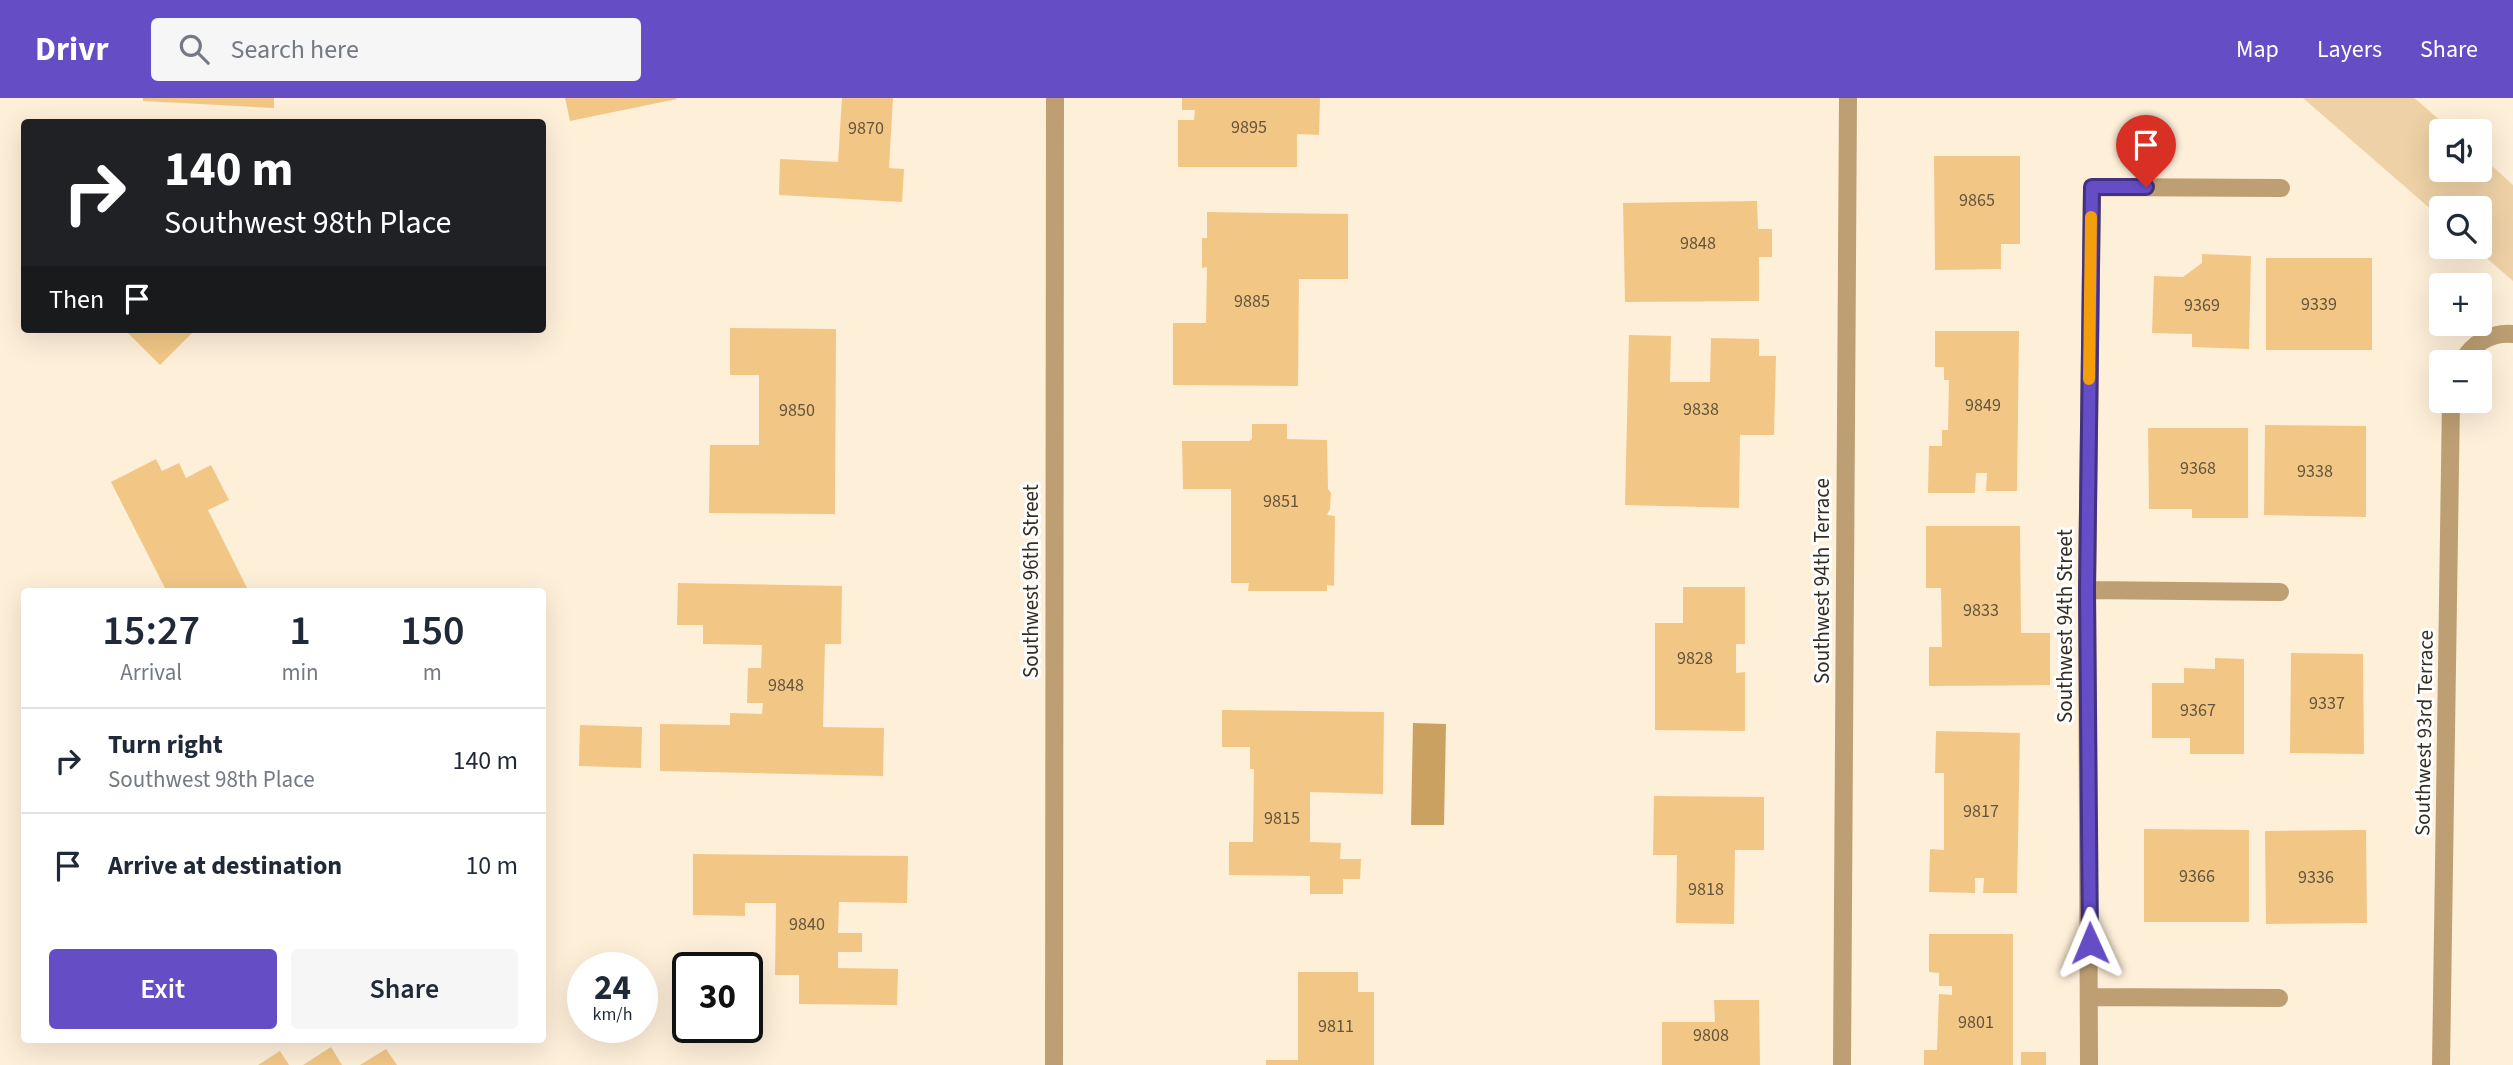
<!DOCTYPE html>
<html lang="en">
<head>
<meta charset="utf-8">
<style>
	:root { --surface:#fff; --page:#f6f6f7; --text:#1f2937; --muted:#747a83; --line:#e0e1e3; --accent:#654dc6 }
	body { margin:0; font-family:"Source Sans 3",sans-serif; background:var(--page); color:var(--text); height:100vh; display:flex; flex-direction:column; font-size:26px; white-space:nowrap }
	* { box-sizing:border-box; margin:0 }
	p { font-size:23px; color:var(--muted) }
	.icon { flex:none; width:38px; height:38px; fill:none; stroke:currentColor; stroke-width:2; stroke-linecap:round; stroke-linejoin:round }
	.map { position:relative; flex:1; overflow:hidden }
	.details { position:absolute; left:21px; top:490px; width:525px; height:455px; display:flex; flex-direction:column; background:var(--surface); border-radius:7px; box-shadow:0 7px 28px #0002 }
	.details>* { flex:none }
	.top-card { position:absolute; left:21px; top:21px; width:525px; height:214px; border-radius:7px; box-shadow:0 7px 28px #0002; background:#202124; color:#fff; overflow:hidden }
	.fabs { position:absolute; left:2429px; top:21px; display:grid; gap:14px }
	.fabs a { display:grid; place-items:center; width:63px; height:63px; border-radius:7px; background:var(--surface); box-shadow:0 7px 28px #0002; font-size:35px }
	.speed { position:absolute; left:567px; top:854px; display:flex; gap:14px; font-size:35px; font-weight:700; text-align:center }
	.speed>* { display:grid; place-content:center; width:91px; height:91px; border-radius:50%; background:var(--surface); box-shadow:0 7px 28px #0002; line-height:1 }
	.speed small { font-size:18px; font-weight:400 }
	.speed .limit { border:4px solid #111; border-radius:10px; background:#fff; color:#111 }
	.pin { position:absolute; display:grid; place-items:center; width:60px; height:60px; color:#fff; margin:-72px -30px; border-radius:50% 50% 50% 0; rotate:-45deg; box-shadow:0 0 7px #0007 }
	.pin .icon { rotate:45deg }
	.me { position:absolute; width:77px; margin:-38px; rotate:359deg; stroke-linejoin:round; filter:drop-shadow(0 0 5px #0008) }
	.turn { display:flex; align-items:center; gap:24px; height:147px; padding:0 28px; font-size:32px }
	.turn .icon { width:91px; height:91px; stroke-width:2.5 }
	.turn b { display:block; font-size:49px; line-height:60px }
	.then { display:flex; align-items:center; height:66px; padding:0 28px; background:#0003; gap:14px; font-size:26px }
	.eta { display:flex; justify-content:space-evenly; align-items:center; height:119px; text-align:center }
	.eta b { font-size:42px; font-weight:600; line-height:49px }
	.button { display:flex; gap:14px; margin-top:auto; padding:14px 28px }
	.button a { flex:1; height:80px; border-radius:7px; background:var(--accent); color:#fff; font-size:28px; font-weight:600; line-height:80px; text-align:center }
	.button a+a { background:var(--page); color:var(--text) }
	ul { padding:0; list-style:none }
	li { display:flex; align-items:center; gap:21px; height:105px; padding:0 28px; border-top:2px solid var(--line) }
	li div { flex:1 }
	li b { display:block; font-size:26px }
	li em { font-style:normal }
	header { display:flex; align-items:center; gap:42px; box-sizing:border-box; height:98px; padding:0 35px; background:var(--accent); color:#fff }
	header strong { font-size:33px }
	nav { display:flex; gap:38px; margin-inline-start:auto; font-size:24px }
	.search { width:490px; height:63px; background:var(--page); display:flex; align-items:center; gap:18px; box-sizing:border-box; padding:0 24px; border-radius:7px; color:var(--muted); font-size:26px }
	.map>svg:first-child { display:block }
	.green { fill:#eed1a6 }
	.water { fill:#cba161 }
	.building { fill:#f2c786 }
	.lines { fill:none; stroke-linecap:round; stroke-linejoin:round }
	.street { stroke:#bd9f73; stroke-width:18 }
	.route-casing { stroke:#423281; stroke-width:18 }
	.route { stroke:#654dc6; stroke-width:12 }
	.slow { stroke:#f59e0b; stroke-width:12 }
	.labels { text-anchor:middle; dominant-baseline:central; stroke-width:6; stroke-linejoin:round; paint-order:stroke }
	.number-label { font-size:18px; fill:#64543b }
	.street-label { font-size:21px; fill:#342d22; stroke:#fefefe }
</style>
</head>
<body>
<header>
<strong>Drivr</strong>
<div class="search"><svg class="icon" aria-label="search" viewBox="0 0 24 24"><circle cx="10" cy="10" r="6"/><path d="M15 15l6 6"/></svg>Search here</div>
<nav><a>Map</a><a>Layers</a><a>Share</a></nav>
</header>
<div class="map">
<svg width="2513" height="967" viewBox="0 0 2513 967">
	<rect width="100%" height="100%" fill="#feefd9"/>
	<path class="green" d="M2303 0H2414L2419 4 2452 33H2441V72H2480V57L2513 87V183L2474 149H2480V110H2441V120Z"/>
	<path class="water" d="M1413 625 1446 626 1444 727H1411Z"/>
	<path class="building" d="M143 0H274V10L143 3Z
		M565 0H676L677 1 570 23Z
		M842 0H893L889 70 904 71 902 104 779 97 780 61 838 64Z
		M1182 0H1320L1319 37 1297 36V69H1178V22H1194L1195 12H1182Z
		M1934 58H2020V146H2001V171L1935 172Z
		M1757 103 1758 131H1772V159H1759V203L1625 204 1623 105Z
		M1207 114 1348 116V181H1299L1298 288 1173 287V225H1206L1207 169 1202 170V140H1207Z
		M2202 156 2251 158 2249 251 2192 249V236L2152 235 2154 178 2183 179 2202 165Z
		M2266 160H2372V252H2266Z
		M730 230 836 231 835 416 709 415 710 347H759V277H730Z
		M124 231H196L160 267Z
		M1935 233H2019L2017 393H1986L1987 375H1976L1975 395H1928L1929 348H1942V332H1948L1949 282H1944V269H1935Z
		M1629 237 1671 238 1670 284H1710L1711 240 1759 241V258H1776L1774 337H1740L1739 410 1625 407Z
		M1252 326H1287V341L1327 342 1328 391 1331 395 1330 411 1327 417 1335 418 1334 488 1327 487V493H1248L1249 485H1231V391H1183L1182 343H1249L1252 341Z
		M2265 327 2366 328V419L2264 417Z
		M2148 330H2248V420H2192V411H2149Z
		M156 361 162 373 179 365 186 380 211 367 229 402 208 412 249 494H167L111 384Z
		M1926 428H2020L2021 535H2050V587L1929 588V549H1942L1941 490H1926Z
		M678 485 842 488 841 546H825L823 629 884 630 883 678 660 673V626L730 627V615L762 616 763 605H747L748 570H761L762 547 703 546V527H677Z
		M1683 489H1745V546H1736V575L1745 574V633L1655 632V525H1683Z
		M2291 555 2363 556 2364 656 2290 655Z
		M2215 560 2244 561V656H2190V640H2152V585H2184V570L2215 571Z
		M1222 612 1384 614 1383 696 1310 694V744L1341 745 1340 761H1361L1360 781H1343V796H1310V778L1229 777V744H1253L1254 671H1250V649H1222Z
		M580 627 642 629 641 670 579 668Z
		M1936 633 2020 635 2017 795H1983L1984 780H1975V795L1929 794 1930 751 1944 752V675H1935Z
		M1654 698 1764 699V752H1735L1734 826 1676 825 1677 757H1653Z
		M2144 731 2249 732V824H2144Z
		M2366 732 2367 825 2266 826 2265 733Z
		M693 756 908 758 907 805 839 804 838 835H862V854H838V870L898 871 897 907 799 906V877H775L776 805H745V818L693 817Z
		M1929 836H2013V967H1924V952H1937L1939 896 1952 897V888H1939V875L1929 874Z
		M1298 874H1358V894H1374V967H1266V962H1298Z
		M1714 902H1759L1760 967H1662V924H1715Z
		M331 949 342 967H303Z
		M386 951 397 967H360Z
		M280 953 289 967H258Z
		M2021 954H2046V967H2021Z"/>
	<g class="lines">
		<path class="street" d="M2462 264C2473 245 2491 234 2513 236
			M2087 492 2280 494
			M2090 899 2279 900
			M1054 967 1055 0
			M1842 967 1848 0
			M2089 967 2087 492 2092 89 2281 90
			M2441 967 2451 303"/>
	</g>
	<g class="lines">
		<g class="route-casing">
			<path id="route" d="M2090 845 2087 492 2092 89H2146"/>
		</g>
		<use href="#route" class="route"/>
		<path class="slow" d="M2089 281 2091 119"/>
	</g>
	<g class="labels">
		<g class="number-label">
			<text x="1249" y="29">9895</text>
			<text x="866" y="30">9870</text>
			<text x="1977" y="102">9865</text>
			<text x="1698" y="145">9848</text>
			<text x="1252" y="203">9885</text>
			<text x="2319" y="206">9339</text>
			<text x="2202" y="207">9369</text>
			<text x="1983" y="307">9849</text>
			<text x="1701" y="311">9838</text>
			<text x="797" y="312">9850</text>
			<text x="2198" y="370">9368</text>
			<text x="2315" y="373">9338</text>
			<text x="1281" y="403">9851</text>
			<text x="1981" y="512">9833</text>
			<text x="1695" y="560">9828</text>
			<text x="786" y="587">9848</text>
			<text x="2327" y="605">9337</text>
			<text x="2198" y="612">9367</text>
			<text x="1981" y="713">9817</text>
			<text x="1282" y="720">9815</text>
			<text x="2197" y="778">9366</text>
			<text x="2316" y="779">9336</text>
			<text x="1706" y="791">9818</text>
			<text x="807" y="826">9840</text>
			<text x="1976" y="924">9801</text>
			<text x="1336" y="928">9811</text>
			<text x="1711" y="937">9808</text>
		</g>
		<g class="street-label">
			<text transform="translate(1031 483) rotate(-90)">Southwest 96th Street</text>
			<text transform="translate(1822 483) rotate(-90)">Southwest 94th Terrace</text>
			<text transform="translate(2065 528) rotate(-90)">Southwest 94th Street</text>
			<text transform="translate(2424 635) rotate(-89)">Southwest 93rd Terrace</text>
		</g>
	</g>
</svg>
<div class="fabs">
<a><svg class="icon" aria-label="sound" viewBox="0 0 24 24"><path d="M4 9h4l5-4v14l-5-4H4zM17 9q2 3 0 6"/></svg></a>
<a><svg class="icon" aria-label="search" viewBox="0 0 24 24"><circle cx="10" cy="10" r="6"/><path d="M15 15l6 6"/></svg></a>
<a>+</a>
<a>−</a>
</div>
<div class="speed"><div>24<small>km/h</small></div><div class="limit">30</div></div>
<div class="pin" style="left:2146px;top:89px;background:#d93025"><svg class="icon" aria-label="arrive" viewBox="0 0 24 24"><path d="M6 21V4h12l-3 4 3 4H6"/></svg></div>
<svg class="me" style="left:2090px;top:845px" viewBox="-20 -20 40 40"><path d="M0-17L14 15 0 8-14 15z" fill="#654dc6" stroke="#fff" stroke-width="4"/></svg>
<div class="top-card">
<div class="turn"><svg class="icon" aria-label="right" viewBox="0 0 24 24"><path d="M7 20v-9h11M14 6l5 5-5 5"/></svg><div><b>140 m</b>Southwest 98th Place</div></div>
<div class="then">Then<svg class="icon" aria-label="arrive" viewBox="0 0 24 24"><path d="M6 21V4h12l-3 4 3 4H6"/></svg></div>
</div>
<section class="details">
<div class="eta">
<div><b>15:27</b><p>Arrival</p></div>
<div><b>1</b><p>min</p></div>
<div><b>150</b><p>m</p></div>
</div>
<ul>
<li><svg class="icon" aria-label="right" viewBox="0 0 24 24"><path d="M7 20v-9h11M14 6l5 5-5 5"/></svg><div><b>Turn right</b><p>Southwest 98th Place</p></div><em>140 m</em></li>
<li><svg class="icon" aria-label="arrive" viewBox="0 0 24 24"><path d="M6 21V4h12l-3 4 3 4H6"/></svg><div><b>Arrive at destination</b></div><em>10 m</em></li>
</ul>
<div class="button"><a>Exit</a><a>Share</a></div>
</section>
</div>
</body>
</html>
